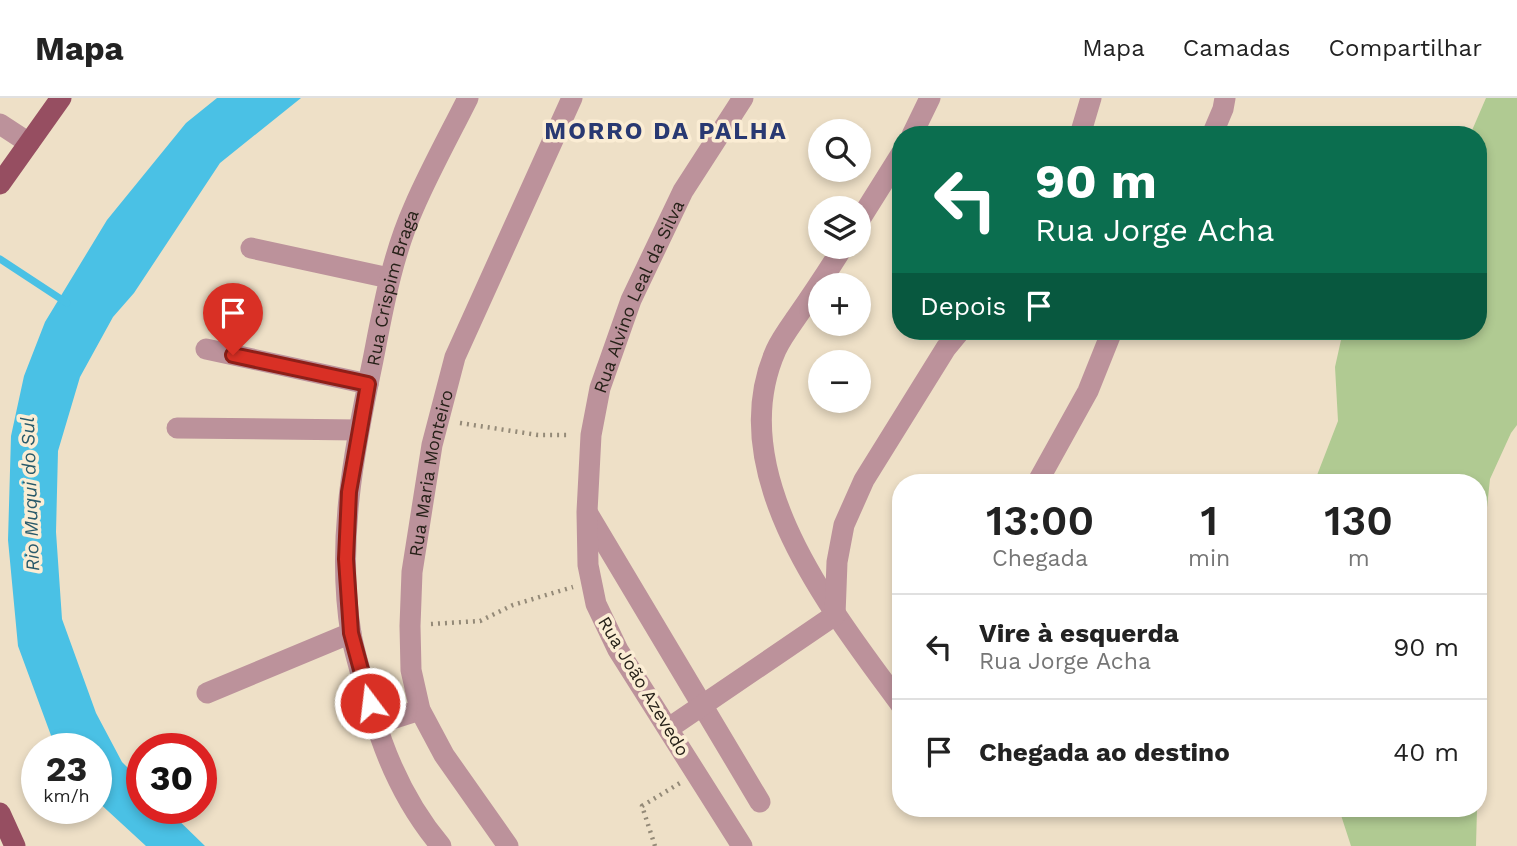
<!DOCTYPE html>
<html lang="pt">
<head>
<meta charset="utf-8">
<style>
	:root { --surface:#fff; --page:#f6f6f6; --text:#222; --muted:#767676; --line:#e0e0e0 }
	body { margin:0; font-family:"Work Sans",sans-serif; background:var(--page); color:var(--text); height:100vh; display:flex; flex-direction:column; font-size:26px; white-space:nowrap }
	* { box-sizing:border-box; margin:0 }
	p { font-size:23px; color:var(--muted) }
	.icon { flex:none; width:38px; height:38px; fill:none; stroke:currentColor; stroke-width:2; stroke-linecap:round; stroke-linejoin:round }
	.map { position:relative; flex:1; overflow:hidden }
	.drawer { position:absolute; left:892px; top:376px; width:595px; height:343px; display:flex; flex-direction:column; background:var(--surface); border-radius:28px; box-shadow:0 4px 10px #0003 }
	.drawer>* { flex:none }
	.top-card { position:absolute; left:892px; top:28px; width:595px; height:214px; border-radius:28px; box-shadow:0 4px 10px #0003; background:#0b6e4f; color:#fff; overflow:hidden }
	.fabs { position:absolute; left:808px; top:21px; display:grid; gap:14px }
	.fabs a { display:grid; place-items:center; width:63px; height:63px; border-radius:50%; background:var(--surface); box-shadow:0 4px 10px #0003; font-size:35px }
	.speed { position:absolute; left:21px; top:635px; display:flex; gap:14px; font-size:35px; font-weight:700; text-align:center }
	.speed>* { display:grid; place-content:center; width:91px; height:91px; border-radius:50%; background:var(--surface); box-shadow:0 4px 10px #0003; line-height:1 }
	.speed small { font-size:18px; font-weight:400 }
	.speed .limit { border:10px solid #d22; background:#fff; color:#111 }
	.pin { position:absolute; display:grid; place-items:center; width:60px; height:60px; color:#fff; margin:-72px -30px; border-radius:50% 50% 50% 0; rotate:-45deg; box-shadow:0 0 7px #0007 }
	.pin .icon { rotate:45deg }
	.me { position:absolute; width:77px; margin:-38px; rotate:345deg; stroke-linejoin:round; filter:drop-shadow(0 0 5px #0008) }
	.turn { display:flex; align-items:center; gap:24px; height:147px; padding:0 28px; font-size:32px }
	.turn .icon { width:91px; height:91px; stroke-width:2.5 }
	.turn b { display:block; font-size:49px; line-height:60px }
	.then { display:flex; align-items:center; height:66px; padding:0 28px; background:#0003; gap:14px; font-size:26px }
	.eta { display:flex; justify-content:space-evenly; align-items:center; height:119px; text-align:center }
	.eta b { font-size:42px; font-weight:600; line-height:49px }
	ul { padding:0; list-style:none }
	li { display:flex; align-items:center; gap:21px; height:105px; padding:0 28px; border-top:2px solid var(--line) }
	li div { flex:1 }
	li b { display:block; font-size:26px }
	li em { font-style:normal }
	header { display:flex; align-items:center; gap:42px; box-sizing:border-box; height:98px; padding:0 35px; background:var(--surface); border-bottom:2px solid var(--line) }
	header strong { font-size:33px }
	nav { display:flex; gap:38px; margin-inline-start:auto; font-size:24px }
	.map>svg:first-child { display:block }
	.green { fill:#b0ca92 }
	.water { fill:#4ac1e5 }
	.lines { fill:none; stroke-linecap:round; stroke-linejoin:round }
	.stream { stroke:#4ac1e5; stroke-width:7 }
	.path { stroke:#948a78; stroke-width:4.5; stroke-dasharray:2 5; stroke-linecap:butt }
	.street { stroke:#bc929b; stroke-width:21 }
	.primary { stroke:#964e61; stroke-width:21 }
	.route-casing { stroke:#8d1f18; stroke-width:18 }
	.route { stroke:#d93025; stroke-width:12 }
	.labels { text-anchor:middle; dominant-baseline:central; stroke-width:7; stroke-linejoin:round; paint-order:stroke }
	.street-label { font-size:18px; fill:#262118; stroke:#fbedd4 }
	.water-label { font-size:19px; font-style:italic; fill:#295a6a; stroke:#fbedd4 }
	.district-label { font-size:24px; font-weight:bold; letter-spacing:2px; fill:#293972; stroke:#fbedd4 }
</style>
</head>
<body>
<header>
<strong>Mapa</strong>
<nav><a>Mapa</a><a>Camadas</a><a>Compartilhar</a></nav>
</header>
<div class="map">
<svg width="1517" height="748" viewBox="0 0 1517 748">
	<rect width="100%" height="100%" fill="#eee0c7"/>
	<path class="green" d="M1486 0H1517V327L1511 335 1490 381 1484 438 1487 669 1479 704V385H1314L1338 323 1335 269 1343 233H1479V37H1470Z
		M1339 711H1477L1476 748H1351Z"/>
	<path class="water" d="M217 0H301L220 65 134 195 113 219 80 279 58 353 56 434 62 521 96 615 122 664 142 684V710L167 711 205 748H146L96 702V651H56L18 548 8 442 11 338 24 278 45 224 107 122 186 25Z"/>
	<g class="lines">
		<path class="stream" d="M0 161 67 205"/>
		<path class="path" d="M460 325 538 337H569
			M431 526 480 523 513 507 573 489
			M655 748 642 708 680 685"/>
		<g class="street">
			<path d="M0 26 29 45"/>
			<path d="M912 37 930 0"/>
			<path d="M1080 37 1091 0"/>
			<path d="M1212 37 1223 11 1225 0"/>
			<path d="M859 123 901 56"/>
			<path d="M843 149C828 173 812 197 796 220 789 230 781 241 776 252 721 375 832 513 901 607"/>
			<path d="M251 150 389 180"/>
			<path d="M206 251 368 286"/>
			<path d="M177 330 358 332"/>
			<path d="M1037 385 1088 293 1112 233"/>
			<path d="M588 416 760 704"/>
			<path d="M207 595 351 535"/>
			<path d="M376 626 420 612"/>
			<path d="M669 630 835 517 837 464 844 427 864 382 946 250 960 233"/>
			<path id="s1" d="M441 748C407 708 386 662 372 612 364 587 356 561 351 536 336 444 354 352 373 262 383 211 392 158 414 109 430 72 450 36 468 0"/>
			<path id="s2" d="M508 748 444 657 420 612 411 572 410 528 412 474 432 347 455 259 572 0"/>
			<path id="s3" d="M742 748 618 552 596 506 588 467 587 414 591 337 600 290 631 202 683 93 743 0"/>
		</g>
		<path class="primary" d="M0 86 61 0
			M0 715 15 748"/>
	</g>
	<g class="lines">
		<g class="route-casing">
			<path id="route" d="M233 257 368 286 349 394 346 461 351 535 370 605"/>
		</g>
		<use href="#route" class="route"/>
	</g>
	<g class="labels">
		<g class="street-label">
			<text stroke="none"><textPath href="#s1" startOffset="584">Rua Crispim Braga</textPath></text>
			<text stroke="none"><textPath href="#s3" startOffset="600">Rua Alvino Leal da Silva</textPath></text>
			<text stroke="none"><textPath href="#s2" startOffset="402">Rua Maria Monteiro</textPath></text>
			<text transform="translate(644 588) rotate(59)">Rua João Azevedo</text>
		</g>
		<g class="water-label">
			<text transform="translate(30 396) rotate(-92)">Rio Muqui do Sul</text>
		</g>
		<g class="district-label">
			<text x="666" y="33">MORRO DA PALHA</text>
		</g>
	</g>
</svg>
<div class="fabs">
<a><svg class="icon" aria-label="search" viewBox="0 0 24 24"><circle cx="10" cy="10" r="6"/><path d="M15 15l6 6"/></svg></a>
<a><svg class="icon" aria-label="layers" viewBox="0 0 24 24"><path d="M12 4l9 5-9 5-9-5zM3 14l9 5 9-5"/></svg></a>
<a>+</a>
<a>−</a>
</div>
<div class="speed"><div>23<small>km/h</small></div><div class="limit">30</div></div>
<div class="pin" style="left:233px;top:257px;background:#d93025"><svg class="icon" aria-label="arrive" viewBox="0 0 24 24"><path d="M6 21V4h12l-3 4 3 4H6"/></svg></div>
<svg class="me" style="left:370px;top:605px" viewBox="-20 -20 40 40"><circle r="17" fill="#d93025" stroke="#fff" stroke-width="3"/><path d="M0-11L8 9 0 5-8 9z" fill="#fff"/></svg>
<div class="top-card">
<div class="turn"><svg class="icon" aria-label="left" viewBox="0 0 24 24"><path d="M17 20v-9H6M10 6l-5 5 5 5"/></svg><div><b>90 m</b>Rua Jorge Acha</div></div>
<div class="then">Depois<svg class="icon" aria-label="arrive" viewBox="0 0 24 24"><path d="M6 21V4h12l-3 4 3 4H6"/></svg></div>
</div>
<section class="drawer">
<div class="eta">
<div><b>13:00</b><p>Chegada</p></div>
<div><b>1</b><p>min</p></div>
<div><b>130</b><p>m</p></div>
</div>
<ul>
<li><svg class="icon" aria-label="left" viewBox="0 0 24 24"><path d="M17 20v-9H6M10 6l-5 5 5 5"/></svg><div><b>Vire à esquerda</b><p>Rua Jorge Acha</p></div><em>90 m</em></li>
<li><svg class="icon" aria-label="arrive" viewBox="0 0 24 24"><path d="M6 21V4h12l-3 4 3 4H6"/></svg><div><b>Chegada ao destino</b></div><em>40 m</em></li>
</ul>
</section>
</div>
</body>
</html>
